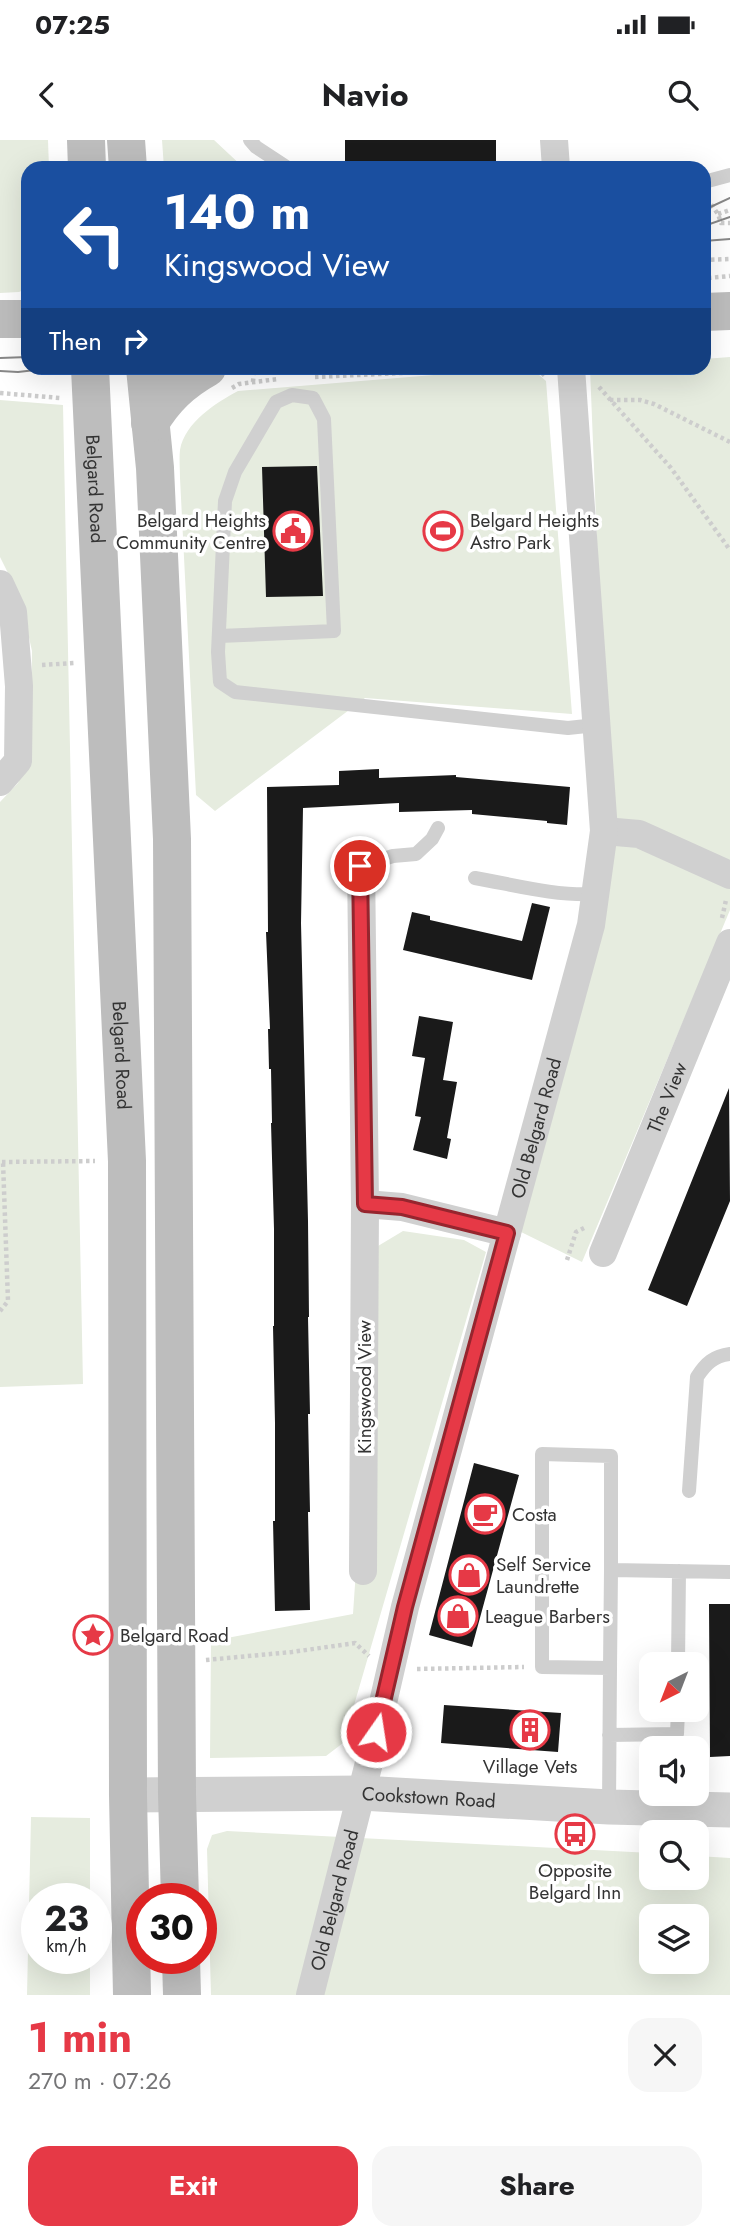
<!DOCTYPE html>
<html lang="en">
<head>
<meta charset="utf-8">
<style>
	:root { --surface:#fff; --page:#f6f6f6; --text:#202124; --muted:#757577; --accent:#e63946 }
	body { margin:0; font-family:Jost,sans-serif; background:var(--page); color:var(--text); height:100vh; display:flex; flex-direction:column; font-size:26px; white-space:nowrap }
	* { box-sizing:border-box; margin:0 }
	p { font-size:23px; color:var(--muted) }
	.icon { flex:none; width:38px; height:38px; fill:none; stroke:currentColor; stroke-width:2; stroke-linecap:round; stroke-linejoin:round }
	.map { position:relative; height:1855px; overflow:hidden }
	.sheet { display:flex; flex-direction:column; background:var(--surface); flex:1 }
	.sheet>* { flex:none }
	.banner { position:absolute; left:21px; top:21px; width:690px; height:214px; border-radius:21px; box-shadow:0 7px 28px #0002; background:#1a4fa0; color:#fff; overflow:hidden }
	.needle { width:46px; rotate:222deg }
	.buttons { position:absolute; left:639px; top:1512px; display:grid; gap:14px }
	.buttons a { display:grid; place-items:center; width:70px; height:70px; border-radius:14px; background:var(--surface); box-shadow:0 7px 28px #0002; font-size:35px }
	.speed { position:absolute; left:21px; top:1743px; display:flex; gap:14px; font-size:35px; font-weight:700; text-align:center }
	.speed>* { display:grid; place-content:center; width:91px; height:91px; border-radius:50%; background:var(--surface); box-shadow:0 7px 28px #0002; line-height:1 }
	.speed small { font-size:18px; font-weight:400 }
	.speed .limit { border:10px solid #d22; background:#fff; color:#111 }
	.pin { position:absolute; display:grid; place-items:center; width:60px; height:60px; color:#fff; margin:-30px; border:4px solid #fff; border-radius:50%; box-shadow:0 2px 7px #0007 }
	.me { position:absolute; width:77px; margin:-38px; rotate:13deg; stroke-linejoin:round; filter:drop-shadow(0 0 5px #0008) }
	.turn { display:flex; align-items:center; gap:24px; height:147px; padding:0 28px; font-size:32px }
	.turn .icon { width:91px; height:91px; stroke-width:2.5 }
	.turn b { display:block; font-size:49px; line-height:60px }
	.then { display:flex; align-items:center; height:66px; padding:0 28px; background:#0003; gap:14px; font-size:26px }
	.round { display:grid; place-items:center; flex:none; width:74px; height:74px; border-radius:21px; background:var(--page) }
	.head { display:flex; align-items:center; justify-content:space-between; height:119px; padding:0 28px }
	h1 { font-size:42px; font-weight:700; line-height:52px; color:var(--accent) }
	.primary-button { display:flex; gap:14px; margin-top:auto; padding:14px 28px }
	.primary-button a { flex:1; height:80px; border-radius:21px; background:var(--accent); color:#fff; font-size:28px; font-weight:700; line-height:80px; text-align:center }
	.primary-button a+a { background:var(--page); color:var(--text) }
	.status { display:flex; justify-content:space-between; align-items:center; height:49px; padding:0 35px; background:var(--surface); direction:ltr }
	.status svg { height:19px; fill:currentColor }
	header { display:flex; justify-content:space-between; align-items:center; height:91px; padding:0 28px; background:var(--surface); font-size:32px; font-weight:700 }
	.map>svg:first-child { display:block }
	.green { fill:#e6ecdf; fill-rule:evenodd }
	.building { fill:#1a1a1a }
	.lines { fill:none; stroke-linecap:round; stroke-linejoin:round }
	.path { stroke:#cdcdcd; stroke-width:4.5; stroke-dasharray:3.5 3.5; stroke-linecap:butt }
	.service { stroke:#d0d0d0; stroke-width:14 }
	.minor { stroke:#d0d0d0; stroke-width:28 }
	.tertiary { stroke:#d0d0d0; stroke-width:35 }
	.secondary { stroke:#bdbdbd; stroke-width:38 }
	.tram { stroke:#888; stroke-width:2 }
	.route-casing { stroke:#96252e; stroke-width:18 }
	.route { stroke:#e63946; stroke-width:12 }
	.labels { text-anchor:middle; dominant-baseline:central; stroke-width:7; stroke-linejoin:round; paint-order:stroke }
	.street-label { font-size:19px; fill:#333; stroke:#fff }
	.poi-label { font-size:19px; fill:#333; stroke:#fff; text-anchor:start }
</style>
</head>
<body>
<div class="status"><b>07:25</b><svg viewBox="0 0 49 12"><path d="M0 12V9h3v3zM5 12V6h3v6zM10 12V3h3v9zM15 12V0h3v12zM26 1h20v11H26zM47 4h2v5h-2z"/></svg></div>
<header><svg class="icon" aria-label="back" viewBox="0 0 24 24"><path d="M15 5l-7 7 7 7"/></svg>Navio<svg class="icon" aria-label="search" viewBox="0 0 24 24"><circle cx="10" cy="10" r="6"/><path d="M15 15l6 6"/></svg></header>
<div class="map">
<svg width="730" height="1855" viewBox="0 0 730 1855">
	<rect width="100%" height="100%" fill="#fff"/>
	<path class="green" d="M0 0H48L49 28H28V148L19 152 0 153Z
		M162 0H214L244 28H164Z
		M730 217V770L582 1122 519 1091 601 785 604 578 590 228H704V219Z
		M518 228H531L546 241 572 574 365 558 215 671 196 655 180 338C180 329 179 319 180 310 185 282 216 263 238 251Z
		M0 260 63 265 83 1244 0 1247V662L18 643 31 612 32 511 20 457 0 417Z
		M403 1091 464 1100 486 1112 343 1603 326 1616 210 1618 211 1501 353 1474 378 1106Z
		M31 1677 90 1678V1759H37V1818H90V1855H27Z
		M227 1691 651 1713V1738H696L697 1716 730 1718V1855H211L207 1709 212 1695ZM651 1776H696V1822H651Z"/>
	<path class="building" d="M345 0H496V28H345Z
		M317 326 323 456 266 457 262 327Z
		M379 629V638L456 635V637L570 647 567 685 547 683V681L472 674V670L399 672V663L303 668 301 783 308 1081 309 1177H308L310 1274H308L310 1372H308L310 1470 275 1471 273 1381H275V1283L273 1186H274V1089L271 983H272L271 929H269L268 889H270L266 792H268L267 647 339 645V631Z
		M532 763 550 767 532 840 403 810 412 772 430 776V780L522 801Z
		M419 876 453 882 443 940 457 942 447 998 451 999 447 1019 413 1010 421 977 415 976 425 918 412 916Z
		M729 948 730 1061 687 1166 648 1150Z
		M474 1323 519 1335 472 1507 429 1495Z
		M709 1464H730V1616L710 1617Z
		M444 1565 561 1573 558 1612 441 1603Z"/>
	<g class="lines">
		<path class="path" d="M707 59 718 74 721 83H730
			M718 74 730 70
			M704 120 730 119
			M708 138 730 136
			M537 228 546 237
			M315 237 508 228
			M253 242 254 228
			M599 247 671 328 730 410
			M232 248 239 244 278 239
			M0 253 60 258
			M610 260H640L654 264 730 302
			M42 525 74 523
			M722 778 726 760
			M2 1022 95 1021
			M567 1120 576 1092 584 1088
			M0 1171 8 1161 3 1022
			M206 1520 292 1512 355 1503 369 1516
			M417 1529 524 1527
			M203 1798V1779"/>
		<path class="service" d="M250 0 256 7 288 28
			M704 42 730 35
			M219 496 334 491 324 279 313 258 292 255 276 262 235 332 225 361 218 512 220 542 235 552 568 588 596 585
			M361 726 393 716 416 714 432 699 438 688
			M475 738C515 745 554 756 595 754
			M689 1351 697 1237C706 1223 714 1216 730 1214
			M678 1524 679 1431
			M610 1528 611 1430
			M609 1595 677 1594 678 1570
			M609 1667 610 1528 542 1527V1314L611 1316V1430L730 1432"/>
		<g class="minor">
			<path d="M554 0 556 28"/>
			<path d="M0 444 13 472 19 546 18 621 0 642"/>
			<path d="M604 691 639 694 730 735"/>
			<path d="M361 721 365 1064 363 1431"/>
			<path d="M365 1064 402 1067 507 1093"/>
			<path id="s1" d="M603 1113 730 803"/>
			<path id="s2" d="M310 1855 371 1615 405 1467 591 785 604 691 571 228"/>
		</g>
		<path class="tertiary" id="s3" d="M128 1655 361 1653 609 1667 730 1670"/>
		<g class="secondary">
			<path d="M86 0 87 28"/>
			<path d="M126 0 128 28"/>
			<path d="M704 172 730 171"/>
			<path d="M0 179H28"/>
			<path id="s4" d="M90 228 127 1021 128 1655 132 1855"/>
			<path d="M145 228 155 328 172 699 177 1654 180 1759"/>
			<path d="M150 283C165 258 182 242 207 228"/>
			<path d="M181 1818 182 1855"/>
		</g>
		<path class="tram" d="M704 70 730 58
			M704 86 730 77
			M704 101 730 99
			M0 218 28 217
			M0 231 18 232 53 228"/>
	</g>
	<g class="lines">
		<g class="route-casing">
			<path id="route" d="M360 726 365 1064 402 1067 507 1093 405 1467 376 1592"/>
		</g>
		<use href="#route" class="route"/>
	</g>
	<defs>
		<g id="civic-ring" transform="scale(2.0125)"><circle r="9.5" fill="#fff" stroke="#e63946" stroke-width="1.5"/><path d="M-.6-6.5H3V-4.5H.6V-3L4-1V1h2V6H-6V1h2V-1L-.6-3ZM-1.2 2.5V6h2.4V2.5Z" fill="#e63946"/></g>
		<g id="stadium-ring" transform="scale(2.0125)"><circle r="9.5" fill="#fff" stroke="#e63946" stroke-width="1.5"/><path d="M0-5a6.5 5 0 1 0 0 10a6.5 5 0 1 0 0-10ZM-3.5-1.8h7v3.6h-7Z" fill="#e63946"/></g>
		<g id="cafe-ring" transform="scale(2.0125)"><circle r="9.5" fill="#fff" stroke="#e63946" stroke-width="1.5"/><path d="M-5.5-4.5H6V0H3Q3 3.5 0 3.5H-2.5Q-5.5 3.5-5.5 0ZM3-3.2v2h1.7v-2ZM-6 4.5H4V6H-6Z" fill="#e63946"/></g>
		<g id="shop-ring" transform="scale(2.0125)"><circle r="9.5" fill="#fff" stroke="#e63946" stroke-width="1.5"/><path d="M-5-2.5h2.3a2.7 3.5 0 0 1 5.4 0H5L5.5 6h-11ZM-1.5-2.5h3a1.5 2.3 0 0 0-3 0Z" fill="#e63946"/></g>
		<g id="sight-ring" transform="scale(2.0125)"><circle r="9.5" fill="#fff" stroke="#e63946" stroke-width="1.5"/><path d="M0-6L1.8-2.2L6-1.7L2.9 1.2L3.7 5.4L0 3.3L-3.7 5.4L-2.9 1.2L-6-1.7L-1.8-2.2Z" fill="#e63946"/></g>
		<g id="building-ring" transform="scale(2.0125)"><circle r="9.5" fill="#fff" stroke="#e63946" stroke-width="1.5"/><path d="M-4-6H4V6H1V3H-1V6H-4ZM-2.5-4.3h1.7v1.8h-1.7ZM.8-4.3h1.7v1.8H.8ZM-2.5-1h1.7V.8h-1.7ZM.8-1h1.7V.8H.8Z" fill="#e63946"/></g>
		<g id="bus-ring" transform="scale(2.0125)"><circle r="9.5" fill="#fff" stroke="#e63946" stroke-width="1.5"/><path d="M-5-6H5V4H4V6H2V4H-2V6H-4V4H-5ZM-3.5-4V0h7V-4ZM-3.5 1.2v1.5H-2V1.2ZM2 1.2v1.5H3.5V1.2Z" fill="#e63946"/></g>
	</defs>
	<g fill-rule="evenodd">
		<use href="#civic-ring" x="293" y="391"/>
		<use href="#stadium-ring" x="443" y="391"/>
		<use href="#cafe-ring" x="485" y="1374"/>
		<use href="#shop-ring" x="469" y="1435"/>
		<use href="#shop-ring" x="458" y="1476"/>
		<use href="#sight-ring" x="93" y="1495"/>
		<use href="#building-ring" x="530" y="1590"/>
		<use href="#bus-ring" x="575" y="1694"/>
	</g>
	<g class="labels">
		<g class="street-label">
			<text stroke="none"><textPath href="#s4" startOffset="121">Belgard Road</textPath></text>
			<text stroke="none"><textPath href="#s4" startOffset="688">Belgard Road</textPath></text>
			<text stroke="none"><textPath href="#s1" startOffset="168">The View</textPath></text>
			<text stroke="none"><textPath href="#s2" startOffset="896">Old Belgard Road</textPath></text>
			<text transform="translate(364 1247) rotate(-90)">Kingswood View</text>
			<text stroke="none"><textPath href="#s3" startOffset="301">Cookstown Road</textPath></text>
			<text stroke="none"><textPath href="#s2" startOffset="98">Old Belgard Road</textPath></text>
		</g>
		<g class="poi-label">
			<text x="266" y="380" text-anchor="end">Belgard Heights<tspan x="266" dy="22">Community Centre</tspan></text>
			<text x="470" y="380">Belgard Heights<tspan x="470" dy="22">Astro Park</tspan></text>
			<text x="512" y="1374">Costa</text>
			<text x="496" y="1424">Self Service<tspan x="496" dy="22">Laundrette</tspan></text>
			<text x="485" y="1476">League Barbers</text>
			<text x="120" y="1495">Belgard Road</text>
			<text x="530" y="1626" text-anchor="middle">Village Vets</text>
			<text x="575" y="1730" text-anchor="middle">Opposite<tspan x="575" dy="22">Belgard Inn</tspan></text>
		</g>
	</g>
</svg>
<div class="buttons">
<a><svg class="needle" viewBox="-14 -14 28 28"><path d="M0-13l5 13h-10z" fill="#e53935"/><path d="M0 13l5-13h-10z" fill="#757577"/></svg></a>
<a><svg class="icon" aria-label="sound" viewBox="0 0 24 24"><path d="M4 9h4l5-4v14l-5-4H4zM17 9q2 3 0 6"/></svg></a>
<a><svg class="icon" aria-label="search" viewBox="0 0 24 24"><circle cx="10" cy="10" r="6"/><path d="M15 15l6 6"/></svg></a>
<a><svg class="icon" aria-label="layers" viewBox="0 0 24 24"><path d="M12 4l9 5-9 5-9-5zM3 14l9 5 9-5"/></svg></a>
</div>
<div class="speed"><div>23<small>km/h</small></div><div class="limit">30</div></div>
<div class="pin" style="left:360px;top:726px;background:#d93025"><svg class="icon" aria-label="arrive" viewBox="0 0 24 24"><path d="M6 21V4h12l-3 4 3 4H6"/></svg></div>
<svg class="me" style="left:376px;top:1592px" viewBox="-20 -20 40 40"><circle r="17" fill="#e63946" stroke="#fff" stroke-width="3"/><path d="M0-11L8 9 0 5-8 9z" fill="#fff"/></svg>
<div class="banner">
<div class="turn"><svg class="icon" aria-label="left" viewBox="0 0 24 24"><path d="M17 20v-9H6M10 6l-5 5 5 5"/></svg><div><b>140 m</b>Kingswood View</div></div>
<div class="then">Then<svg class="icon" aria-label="right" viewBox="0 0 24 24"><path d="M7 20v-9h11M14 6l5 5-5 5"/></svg></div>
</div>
</div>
<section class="sheet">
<div class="head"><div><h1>1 min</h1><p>270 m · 07:26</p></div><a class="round"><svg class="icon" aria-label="close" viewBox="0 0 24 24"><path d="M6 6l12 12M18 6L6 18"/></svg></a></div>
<div class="primary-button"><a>Exit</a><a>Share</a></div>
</section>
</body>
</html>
